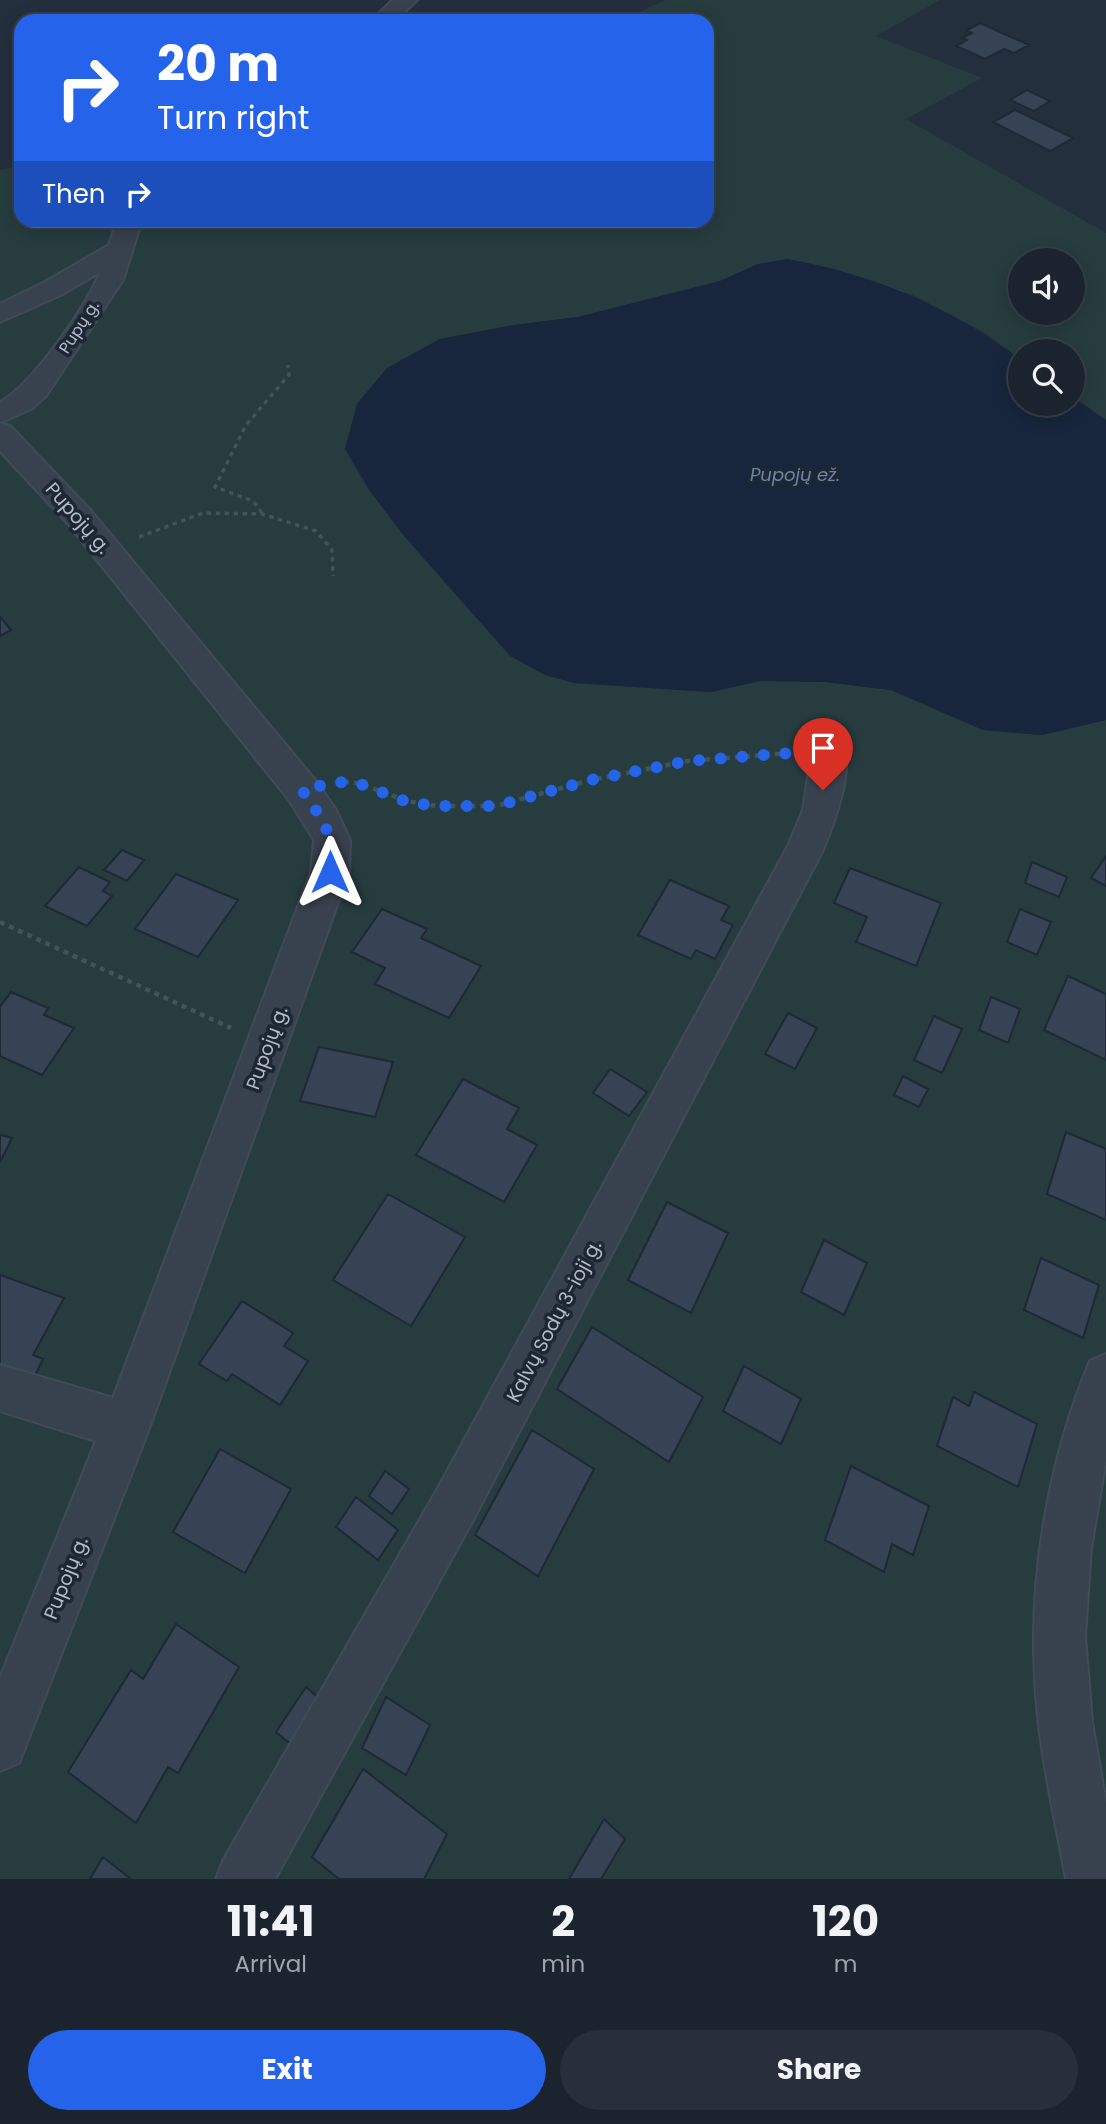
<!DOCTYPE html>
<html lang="en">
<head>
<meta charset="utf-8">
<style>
	:root { --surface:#1b232e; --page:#282f3a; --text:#f1f3f6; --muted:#a0a4aa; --line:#39404a; --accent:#2563eb }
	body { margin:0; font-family:Poppins,sans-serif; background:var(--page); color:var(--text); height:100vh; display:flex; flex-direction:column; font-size:26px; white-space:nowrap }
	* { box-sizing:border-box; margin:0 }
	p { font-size:23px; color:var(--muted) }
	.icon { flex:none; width:38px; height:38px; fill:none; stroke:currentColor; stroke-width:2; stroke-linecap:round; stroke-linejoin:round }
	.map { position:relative; height:1879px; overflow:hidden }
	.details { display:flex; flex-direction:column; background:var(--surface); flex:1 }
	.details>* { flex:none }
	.guide { position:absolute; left:14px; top:14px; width:700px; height:214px; border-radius:21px; box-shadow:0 4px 18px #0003,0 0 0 2px var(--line); background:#2563eb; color:#fff; overflow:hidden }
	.fabs { position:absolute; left:1008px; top:248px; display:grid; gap:14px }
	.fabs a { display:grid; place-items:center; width:77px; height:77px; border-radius:50%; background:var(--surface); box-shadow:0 4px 18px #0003,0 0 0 2px var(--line); font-size:35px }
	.pin { position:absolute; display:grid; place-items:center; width:60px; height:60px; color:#fff; margin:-72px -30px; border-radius:50% 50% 50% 0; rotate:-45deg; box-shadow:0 0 7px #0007 }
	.pin .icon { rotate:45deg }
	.me { position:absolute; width:77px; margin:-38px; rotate:0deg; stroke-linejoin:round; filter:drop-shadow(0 0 5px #0008) }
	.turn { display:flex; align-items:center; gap:24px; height:147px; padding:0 28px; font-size:32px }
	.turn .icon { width:91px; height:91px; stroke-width:2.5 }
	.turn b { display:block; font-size:49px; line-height:60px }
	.then { display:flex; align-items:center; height:66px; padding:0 28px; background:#0003; gap:14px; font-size:26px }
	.eta { display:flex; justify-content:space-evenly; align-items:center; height:119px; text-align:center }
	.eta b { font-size:42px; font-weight:700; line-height:49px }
	.button { display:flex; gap:14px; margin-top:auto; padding:14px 28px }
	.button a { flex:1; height:80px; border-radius:42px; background:var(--accent); color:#fff; font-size:28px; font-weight:700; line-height:80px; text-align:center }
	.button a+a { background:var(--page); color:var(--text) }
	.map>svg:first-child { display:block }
	.green { fill:#263c3f; fill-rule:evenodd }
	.water { fill:#17263c }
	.building { fill:#364354; stroke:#1f2835; stroke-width:2 }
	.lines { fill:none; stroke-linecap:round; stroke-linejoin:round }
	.street-casing { stroke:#414a57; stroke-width:4 }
	.path-far1 { stroke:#3f5557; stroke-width:3.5; stroke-dasharray:4.5 4.5; stroke-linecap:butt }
	.path { stroke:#3f5557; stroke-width:4.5; stroke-dasharray:5 5; stroke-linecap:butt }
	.street { fill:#38414e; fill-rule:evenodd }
	.route { stroke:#2563eb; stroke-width:12; stroke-dasharray:0 21.6 }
	.labels { text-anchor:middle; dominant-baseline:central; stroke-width:7; stroke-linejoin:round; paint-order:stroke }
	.far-street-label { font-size:16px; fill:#b4bcc9; stroke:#1d2633 }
	.far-water-label { font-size:18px; font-style:italic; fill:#6d86a8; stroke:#1d2633 }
	.street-label { font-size:19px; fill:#b4bcc9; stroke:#1d2633 }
</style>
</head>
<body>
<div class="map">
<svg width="1106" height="1879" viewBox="0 0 1106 1879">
	<rect width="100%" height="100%" fill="#242f3e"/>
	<path class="green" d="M666 0H940L876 36 982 78 906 119 1106 233V420L1073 397V352H1020V359L982 331 911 294 758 264 720 281 578 317 514 325 440 339 387 368 357 404 345 449 370 491 405 537 574 683 711 692 760 681 825 682 891 690 983 730 1042 735 1106 720V1879H0V170L21 166V220H707V21H618ZM1020 261H1073V313H1020Z"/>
	<path class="water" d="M787 259C874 274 949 307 1020 359V404H1073V397L1106 420V720L1042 735 983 730 891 690 825 682 760 681 711 692 574 683 545 675 510 656 405 537 370 491 345 449 357 404 387 368 440 339 514 325 578 317 720 281 758 264Z"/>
	<path class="building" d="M980 23 1029 45 1014 53 1004 49 985 59 956 46 967 40 962 38 972 33 967 30Z
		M1027 90 1050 101 1034 111 1010 100Z
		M1015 110 1073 138 1050 151 993 122Z
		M0 617 11 630 0 636Z
		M122 850 144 860 127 881 104 870Z
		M1106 856V886L1091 878Z
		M1032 862 1067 877 1059 897 1025 883Z
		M79 867 110 882 103 891 112 896 87 926 45 906Z
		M850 868 941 903 916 966 856 942 867 917 834 903Z
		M176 874 238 900 198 957 135 929Z
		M670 880 729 906 721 920 733 925 715 959 696 950 691 959 638 935Z
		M382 909 427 929 421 938 481 966 449 1018 375 984 385 968 352 952Z
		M1020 909 1051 922 1037 955 1007 942Z
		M1068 976 1106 994V1060L1044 1030Z
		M11 992 48 1008 44 1015 74 1028 42 1075 0 1056V1007Z
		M991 997 1020 1009 1008 1043 979 1030Z
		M788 1013 817 1028 795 1069 765 1054Z
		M934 1016 962 1029 942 1073 914 1060Z
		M319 1047 393 1062 375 1117 300 1101Z
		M610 1069 647 1092 629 1116 593 1093Z
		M903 1076 928 1089 919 1107 894 1095Z
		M463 1079 519 1108 507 1129 537 1145 504 1202 416 1155Z
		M1066 1132 1106 1149V1220L1047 1194Z
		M0 1135 12 1138 0 1162Z
		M388 1194 465 1237 411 1326 333 1280Z
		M667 1202 728 1233 691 1313 628 1280Z
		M824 1240 867 1263 844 1315 801 1292Z
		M1041 1258 1099 1285 1083 1338 1024 1310Z
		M0 1275 64 1298 33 1355 43 1359 29 1388 0 1377Z
		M242 1301 293 1333 284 1346 308 1361 280 1405 232 1374 227 1381 199 1364Z
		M592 1327 703 1397 669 1462 557 1389Z
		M744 1366 801 1399 781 1444 723 1411Z
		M974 1392 1037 1424 1018 1487 937 1446 953 1397 969 1406Z
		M532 1430 594 1469 538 1576 475 1535Z
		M220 1449 291 1489 245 1573 173 1532Z
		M851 1466 929 1506 913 1555 892 1544 884 1572 825 1540Z
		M385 1471 409 1489 392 1514 369 1496Z
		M356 1497 398 1530 378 1560 336 1527Z
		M176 1624 239 1667 178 1773 168 1767 136 1823 68 1772 131 1670 143 1679Z
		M306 1687 323 1702 294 1747 276 1732Z
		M386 1697 430 1725 406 1775 362 1748Z
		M363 1769 447 1834 424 1879H339L312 1857Z
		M604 1819 625 1839 601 1879H569Z
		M103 1857 131 1879H90Z"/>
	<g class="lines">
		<g class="street-casing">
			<path id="street" d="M393 0H417L395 21H371Z
				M117 220H142L123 280 46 396 31 409 0 423V402C31 386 88 305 100 272L63 294 0 322V304L45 282 109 245Z
				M0 423 10 426 91 511 315 780 336 810 350 840 349 872 150 1426 19 1763 0 1771V1678L96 1441 0 1411V1365L113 1398 311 872 314 840 289 800 69 525 0 451Z
				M829 736 841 740C856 767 834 823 823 850L472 1522 275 1879H216L224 1859 438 1488 788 846 803 810 812 750 817 740Z
				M1106 1354V1460L1091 1548 1085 1636 1092 1722 1106 1803V1879H1066C1054 1813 1038 1746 1035 1679 1029 1573 1049 1459 1090 1361Z"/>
		</g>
		<path class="path-far1" d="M262 513 253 501 215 487 246 425 289 375 288 365
			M139 537 203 513 262 514 316 531 332 550 333 576"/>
		<path class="path" d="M344 782 358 783 407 801 437 806H496L591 780 688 761 791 753
			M0 922 231 1028"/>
		<use href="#street" class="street"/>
	</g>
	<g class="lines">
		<path class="route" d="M330 872C332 828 326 825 302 790L335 782 358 783 407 802 437 806H496L591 780 688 761 829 750 823 790"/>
	</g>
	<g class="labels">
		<g class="far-street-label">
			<text transform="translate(79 327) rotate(-57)">Pupų g.</text>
		</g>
		<g class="far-water-label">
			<text x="795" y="474">Pupojų ež.</text>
		</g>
		<g class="street-label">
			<text transform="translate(78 518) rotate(49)">Pupojų g.</text>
			<text transform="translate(267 1048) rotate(-70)">Pupojų g.</text>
			<text transform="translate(554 1321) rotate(-62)">Kalvų Sodų 3-ioji g.</text>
			<text transform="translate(66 1578) rotate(-68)">Pupojų g.</text>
		</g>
	</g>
</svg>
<div class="fabs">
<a><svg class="icon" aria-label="sound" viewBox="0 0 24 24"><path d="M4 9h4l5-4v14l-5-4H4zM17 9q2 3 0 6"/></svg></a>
<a><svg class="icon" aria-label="search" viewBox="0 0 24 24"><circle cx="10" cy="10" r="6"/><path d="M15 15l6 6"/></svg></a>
</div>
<div class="pin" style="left:823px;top:790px;background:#d93025"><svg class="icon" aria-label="arrive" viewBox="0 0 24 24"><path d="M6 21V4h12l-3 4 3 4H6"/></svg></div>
<svg class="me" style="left:330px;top:872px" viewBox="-20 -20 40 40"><path d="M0-17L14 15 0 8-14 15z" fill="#2563eb" stroke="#fff" stroke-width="4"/></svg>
<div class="guide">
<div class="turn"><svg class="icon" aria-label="right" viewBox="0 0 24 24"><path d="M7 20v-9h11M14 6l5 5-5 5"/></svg><div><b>20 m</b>Turn right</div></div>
<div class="then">Then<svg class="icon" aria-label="right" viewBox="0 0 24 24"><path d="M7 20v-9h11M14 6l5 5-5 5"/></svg></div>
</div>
</div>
<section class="details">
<div class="eta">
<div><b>11:41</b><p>Arrival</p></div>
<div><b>2</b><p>min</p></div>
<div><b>120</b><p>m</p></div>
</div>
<div class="button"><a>Exit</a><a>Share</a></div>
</section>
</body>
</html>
